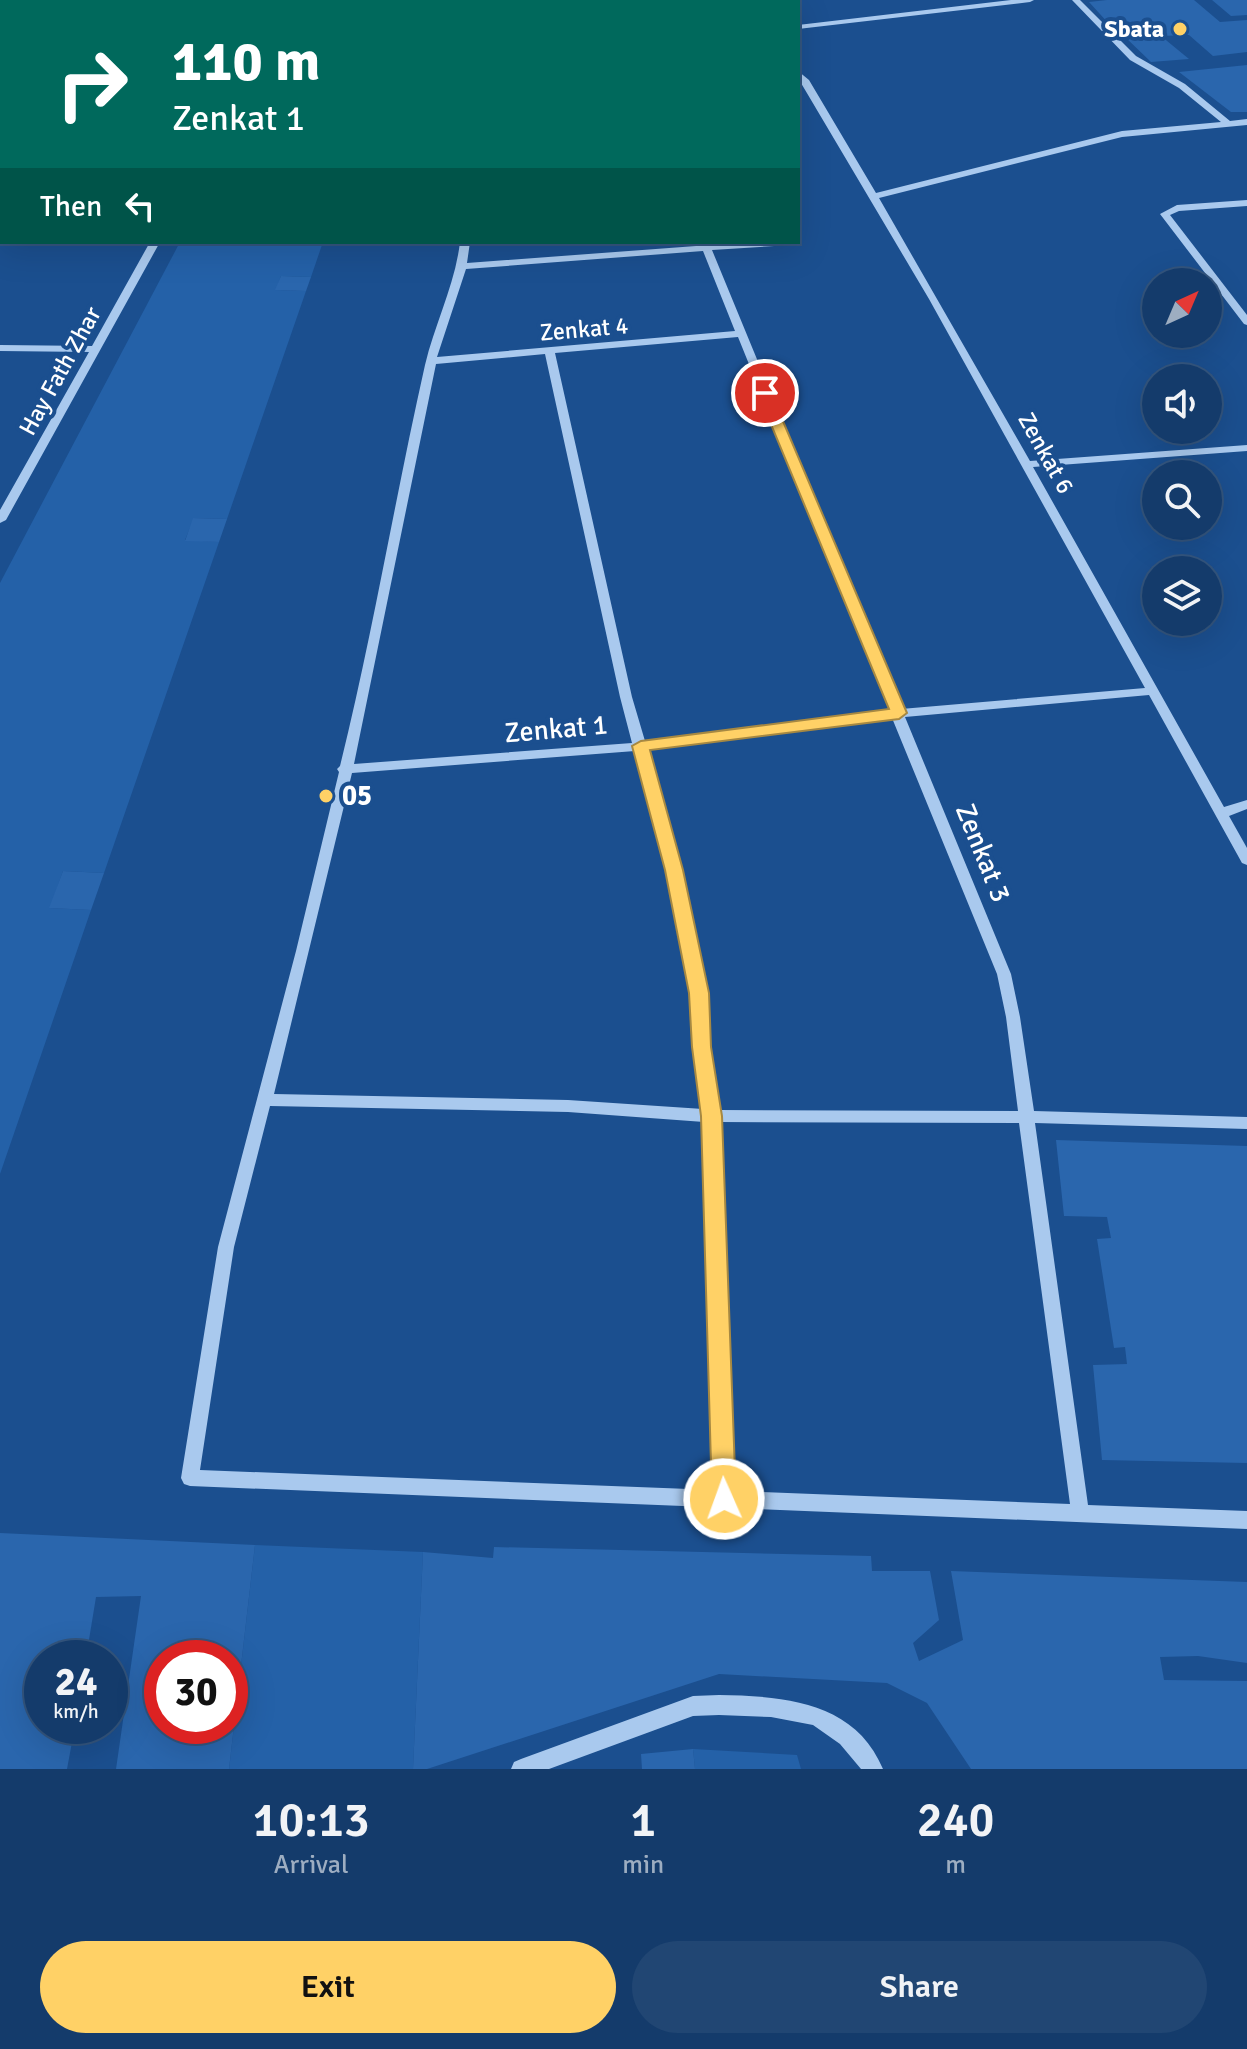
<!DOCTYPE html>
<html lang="en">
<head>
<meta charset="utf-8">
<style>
	:root { --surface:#143b6b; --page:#214673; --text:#f1f3f6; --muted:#9dadc1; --line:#33557e; --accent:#ffd166 }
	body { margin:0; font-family:Signika,sans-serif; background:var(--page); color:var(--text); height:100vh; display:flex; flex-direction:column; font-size:30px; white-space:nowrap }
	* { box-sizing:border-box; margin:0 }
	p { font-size:26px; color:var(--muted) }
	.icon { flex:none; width:44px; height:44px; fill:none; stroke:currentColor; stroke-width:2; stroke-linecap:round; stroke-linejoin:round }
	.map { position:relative; height:1769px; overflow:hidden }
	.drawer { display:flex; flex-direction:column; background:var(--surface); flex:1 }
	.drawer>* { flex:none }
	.banner { position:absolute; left:0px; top:0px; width:800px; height:244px; box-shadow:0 8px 32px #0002,0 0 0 2px var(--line); background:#00695c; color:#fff; overflow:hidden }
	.needle { width:52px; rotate:44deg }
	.buttons { position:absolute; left:1142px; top:268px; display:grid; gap:16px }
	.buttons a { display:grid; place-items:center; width:80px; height:80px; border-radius:50%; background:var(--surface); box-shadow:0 8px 32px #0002,0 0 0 2px var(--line); font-size:40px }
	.speed { position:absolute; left:24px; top:1640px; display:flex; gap:16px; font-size:40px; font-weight:700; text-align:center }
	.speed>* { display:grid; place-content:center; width:104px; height:104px; border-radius:50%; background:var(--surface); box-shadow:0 8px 32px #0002,0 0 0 2px var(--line); line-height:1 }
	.speed small { font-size:20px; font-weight:400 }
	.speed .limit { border:12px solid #d22; background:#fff; color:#111 }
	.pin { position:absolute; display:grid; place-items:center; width:68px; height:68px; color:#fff; margin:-34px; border:4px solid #fff; border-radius:50%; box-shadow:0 2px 8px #0007 }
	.me { position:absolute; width:88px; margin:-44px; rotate:358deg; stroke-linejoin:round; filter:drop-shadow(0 0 6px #0008) }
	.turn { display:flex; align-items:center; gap:28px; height:168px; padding:0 40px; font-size:36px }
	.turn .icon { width:104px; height:104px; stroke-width:2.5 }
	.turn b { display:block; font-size:56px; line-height:68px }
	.then { display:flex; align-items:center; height:76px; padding:0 40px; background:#0003; gap:16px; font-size:30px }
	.eta { display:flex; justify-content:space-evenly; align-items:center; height:136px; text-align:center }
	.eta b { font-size:48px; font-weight:600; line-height:56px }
	.cta { display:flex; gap:16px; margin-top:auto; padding:16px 40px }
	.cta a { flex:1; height:92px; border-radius:48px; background:var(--accent); color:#111; font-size:32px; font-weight:600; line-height:92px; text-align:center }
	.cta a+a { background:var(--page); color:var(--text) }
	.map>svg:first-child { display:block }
	.green { fill:#2461a8 }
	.building { fill:#2a66ad; fill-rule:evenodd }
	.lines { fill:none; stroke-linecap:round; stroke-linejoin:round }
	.minor { fill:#a9c9ee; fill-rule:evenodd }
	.route { fill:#ffd166; stroke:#a68842; stroke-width:2 }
	.poi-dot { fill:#ffd166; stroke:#1b4f8f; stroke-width:3 }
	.labels { text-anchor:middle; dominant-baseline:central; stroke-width:8; stroke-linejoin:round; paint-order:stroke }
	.far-poi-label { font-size:24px; font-weight:bold; fill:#fff; stroke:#1b4f8f; text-anchor:end }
	.far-street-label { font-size:24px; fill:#fff; stroke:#1b4f8f }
	.street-label { font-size:28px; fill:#fff; stroke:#1b4f8f }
	.poi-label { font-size:28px; font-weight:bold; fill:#fff; stroke:#1b4f8f; text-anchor:start }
</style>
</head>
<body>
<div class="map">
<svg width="1247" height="1769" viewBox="0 0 1247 1769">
	<rect width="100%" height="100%" fill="#1b4f8f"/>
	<path class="green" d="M180 242H323L311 277 281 276 276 290 306 291 227 519 194 518 185 540 219 542 104 873 63 871 50 908 91 910 0 1174V583Z
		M255 1545 423 1552 413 1769H229Z
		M693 1749 797 1755 801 1769H695Z"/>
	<path class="building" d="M1107 0H1194L1220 22 1247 20V52L1213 56 1189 35 1161 36 1189 59 1151 62 1124 36H1120L1089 2Z
		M1212 0H1247V15L1231 16Z
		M1247 65V112H1231L1179 72Z
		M281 276 311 277 306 291 275 290Z
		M193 518 227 519 219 542 185 541Z
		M63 871 104 873 91 910 49 908Z
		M1056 1140 1247 1146V1463L1102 1460 1093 1365 1127 1364 1125 1347 1114 1348 1097 1239 1111 1238 1107 1217 1064 1216Z
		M0 1533 255 1545 229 1769H116L141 1596 96 1597 86 1658H42V1726H75L67 1769H0ZM162 1658H230V1726H162Z
		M494 1547 871 1556 872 1571H930L939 1620 913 1643 919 1661 963 1640 951 1571 1247 1582V1663L1198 1656 1160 1657 1164 1680 1247 1681V1769H971L927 1703 887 1683 719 1674 427 1769H413L423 1552 493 1558Z
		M693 1749 695 1769H642L641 1754Z"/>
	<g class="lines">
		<path class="minor" d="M285 0H293L284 2Z
			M678 0H687L689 2H680Z
			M1011 0H1034L1030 2 798 29V25Z
			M1072 0H1080L1136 56 1185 84 1230 121 1247 119V125L1122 137 879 198 1030 461 1247 445V451L1033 467 1224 807 1247 800V809L1229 816 1247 848V865L1242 863 1149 695 905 717 1011 974 1020 1017 1034 1111 1247 1117V1129L1035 1123 1088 1505 1247 1511V1529L190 1486 184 1484 181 1478 218 1247 296 951 339 772 337 769 340 766C373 633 395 498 425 365 435 323 455 285 460 242H470L467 263 750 242H778L774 246 712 250 901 709 1145 688 929 299 798 78V71L809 80 876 193 1122 131 1221 122 1179 88 1130 60ZM703 251 735 331 437 357 466 269ZM738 337 889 710 645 741 632 697 555 353ZM545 354 620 697 632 743 354 764 436 364ZM892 718 997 974 1006 1017 1018 1111 719 1110 710 1047 706 993 681 870 647 750ZM635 751 667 870 692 993 694 1047 703 1109 568 1100 274 1094 352 773ZM270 1106 568 1112 704 1122 715 1490 200 1470 234 1247ZM720 1122 1019 1123 1070 1504 733 1491Z
			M1247 200V206L1179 211 1170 215 1247 315V325L1244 324 1160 214 1177 205Z
			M150 242H160L6 520 0 523V510L89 352 0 351V345L92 346Z
			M719 1695C783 1696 855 1701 883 1769H861L840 1744 813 1725 771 1717 719 1715 693 1716 549 1769H511L514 1762 521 1759 693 1696Z"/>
	</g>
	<path class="route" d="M765 389 771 393 907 713 899 719 650 750 683 870 709 993 711 1047 722 1116 736 1499 732 1506 724 1510 715 1506 712 1499 701 1116 692 1047 689 993 665 870 632 746 641 741 889 709 758 393Z"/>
	<g class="poi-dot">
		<circle cx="1180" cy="29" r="8"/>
		<circle cx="326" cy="796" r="8"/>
	</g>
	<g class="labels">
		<g class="far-poi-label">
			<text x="1164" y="29">Sbata</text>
		</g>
		<g class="far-street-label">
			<text transform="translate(584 329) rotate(-5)">Zenkat 4</text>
			<text transform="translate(60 371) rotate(-61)">Hay Fath Zhar</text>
			<text transform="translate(1046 453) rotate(61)">Zenkat 6</text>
		</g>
		<g class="street-label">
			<text transform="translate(556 729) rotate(-5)">Zenkat 1</text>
			<text transform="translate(983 853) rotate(68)">Zenkat 3</text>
		</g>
		<g class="poi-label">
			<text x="342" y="796">05</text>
		</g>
	</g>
</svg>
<div class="buttons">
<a><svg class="needle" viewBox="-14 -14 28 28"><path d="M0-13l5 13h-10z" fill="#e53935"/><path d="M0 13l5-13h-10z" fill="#9dadc1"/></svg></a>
<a><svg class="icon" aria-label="sound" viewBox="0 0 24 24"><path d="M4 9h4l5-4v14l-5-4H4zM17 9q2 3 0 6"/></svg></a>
<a><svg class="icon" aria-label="search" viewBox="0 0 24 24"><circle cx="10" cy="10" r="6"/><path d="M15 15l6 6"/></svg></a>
<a><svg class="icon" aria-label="layers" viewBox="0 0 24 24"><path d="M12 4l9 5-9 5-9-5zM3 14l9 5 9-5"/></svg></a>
</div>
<div class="speed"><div>24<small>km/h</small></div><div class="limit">30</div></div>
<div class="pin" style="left:765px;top:393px;background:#d93025"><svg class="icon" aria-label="arrive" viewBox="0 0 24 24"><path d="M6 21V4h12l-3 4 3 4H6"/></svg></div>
<svg class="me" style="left:724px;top:1499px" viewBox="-20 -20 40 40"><circle r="17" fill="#ffd166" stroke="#fff" stroke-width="3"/><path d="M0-11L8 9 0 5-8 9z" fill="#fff"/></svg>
<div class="banner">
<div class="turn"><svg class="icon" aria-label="right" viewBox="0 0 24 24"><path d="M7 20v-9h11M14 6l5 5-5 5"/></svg><div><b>110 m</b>Zenkat 1</div></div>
<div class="then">Then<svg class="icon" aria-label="left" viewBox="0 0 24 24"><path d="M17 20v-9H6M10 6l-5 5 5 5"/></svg></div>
</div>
</div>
<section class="drawer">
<div class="eta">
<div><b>10:13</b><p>Arrival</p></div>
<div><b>1</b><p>min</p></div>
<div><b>240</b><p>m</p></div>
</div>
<div class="cta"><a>Exit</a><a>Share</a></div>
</section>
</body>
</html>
